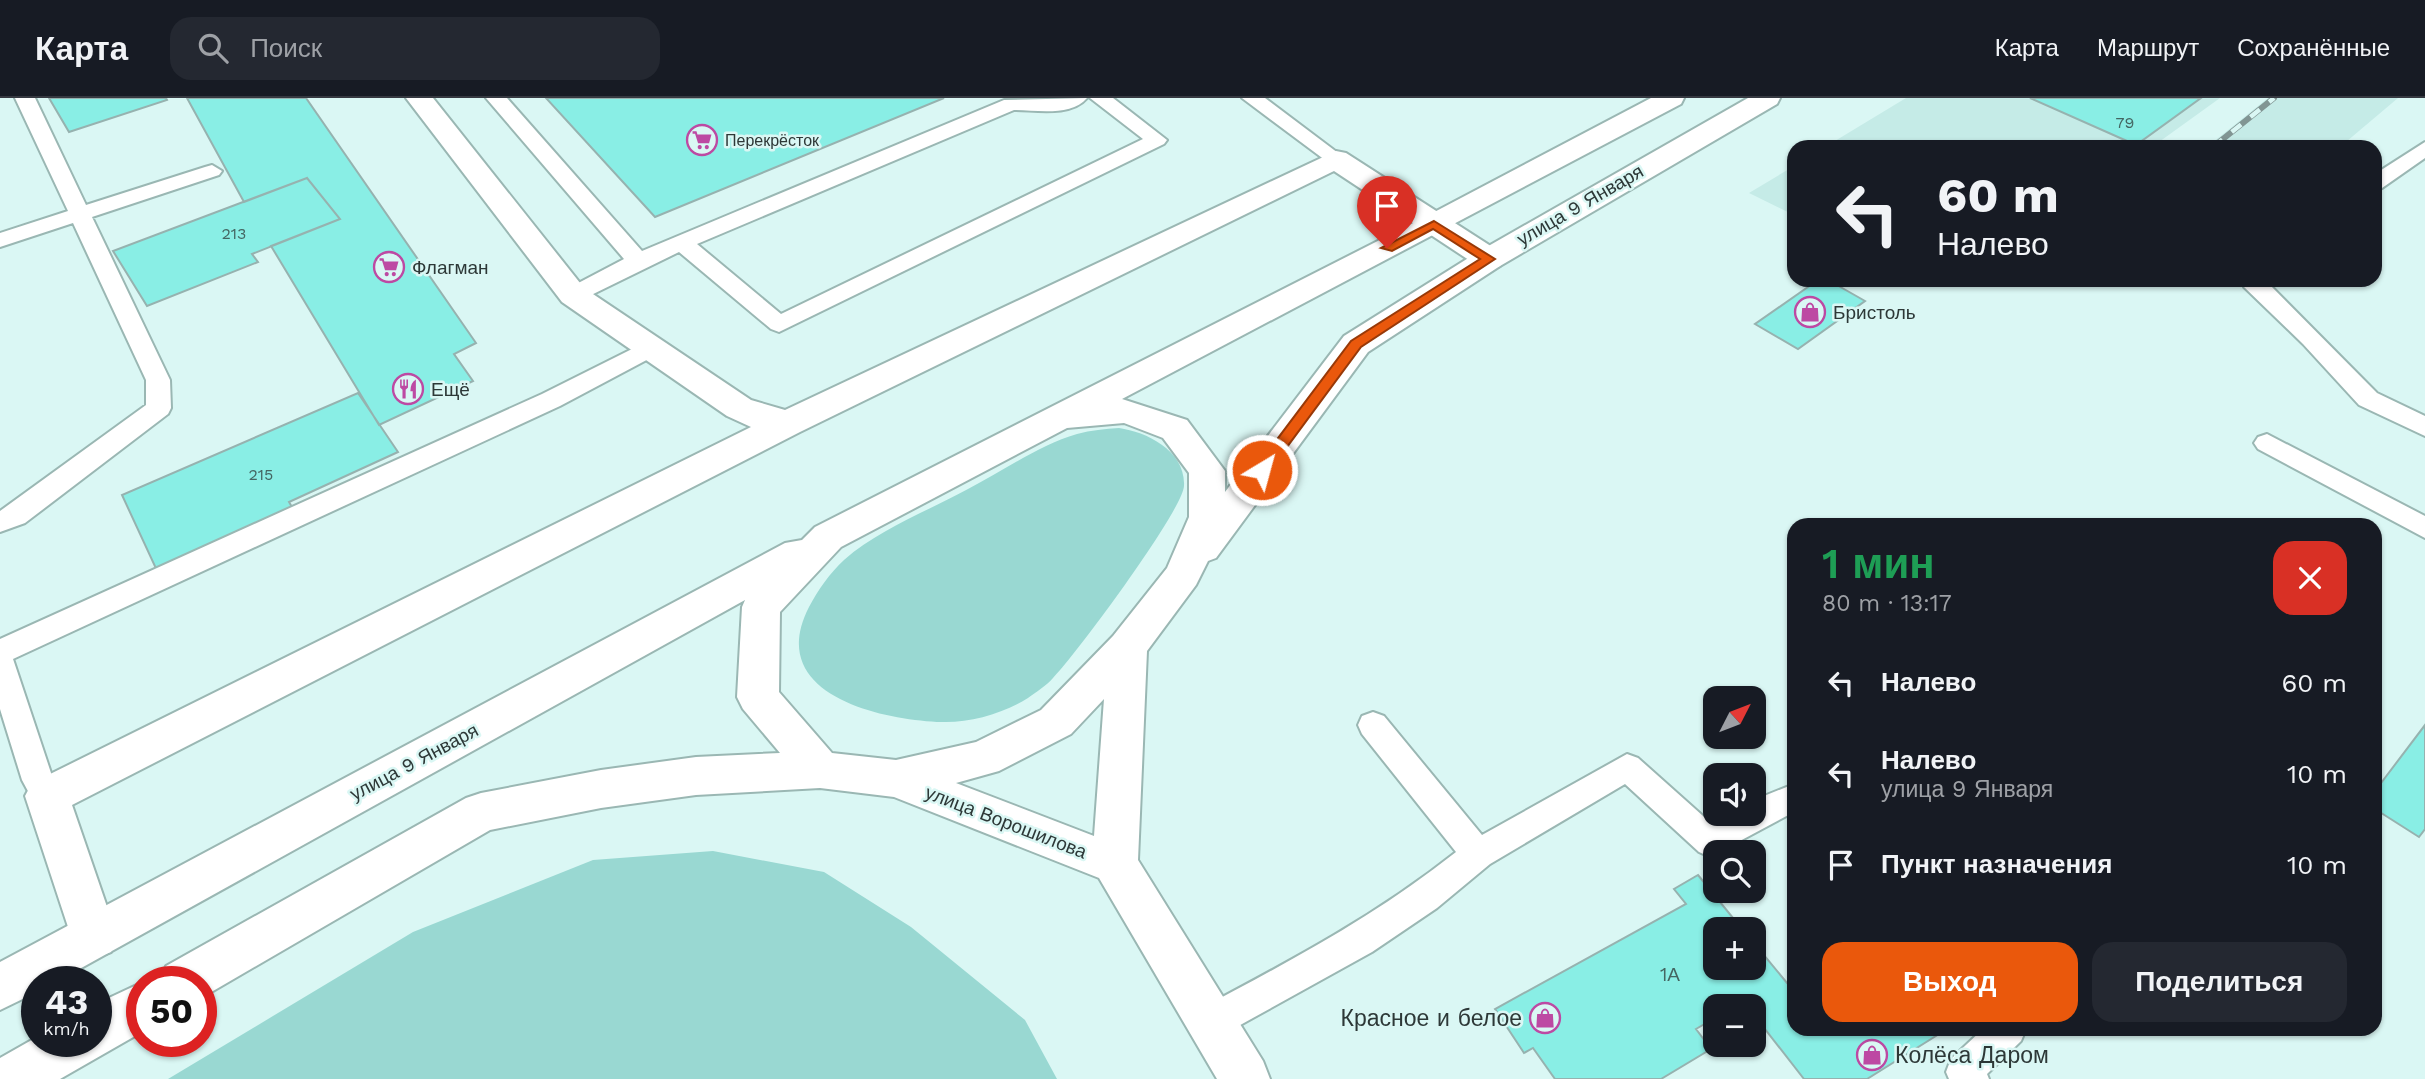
<!DOCTYPE html>
<html lang="ru">
<head>
<meta charset="utf-8">
<style>
	:root { --surface:#171b24; --page:#242831; --text:#f1f3f6; --muted:#9ea1a6; --line:#363941; --accent:#ea580c }
	body { margin:0; font-family:"Work Sans",sans-serif; background:var(--page); color:var(--text); height:100vh; display:flex; flex-direction:column; font-size:26px; white-space:nowrap }
	* { box-sizing:border-box; margin:0 }
	p { font-size:23px; color:var(--muted) }
	.icon { flex:none; width:38px; height:38px; fill:none; stroke:currentColor; stroke-width:2; stroke-linecap:round; stroke-linejoin:round }
	.map { position:relative; flex:1; overflow:hidden }
	.sheet { position:absolute; left:1787px; top:420px; width:595px; height:518px; display:flex; flex-direction:column; background:var(--surface); border-radius:21px; box-shadow:0 2px 5px #0004 }
	.sheet>* { flex:none }
	.banner { position:absolute; left:1787px; top:42px; width:595px; height:147px; border-radius:21px; box-shadow:0 2px 5px #0004; background:#171b24; color:var(--text); overflow:hidden }
	.needle { width:46px; rotate:48deg }
	.buttons { position:absolute; left:1703px; top:588px; display:grid; gap:14px }
	.buttons a { display:grid; place-items:center; width:63px; height:63px; border-radius:14px; background:var(--surface); box-shadow:0 2px 5px #0004; font-size:35px }
	.speed { position:absolute; left:21px; top:868px; display:flex; gap:14px; font-size:35px; font-weight:700; text-align:center }
	.speed>* { display:grid; place-content:center; width:91px; height:91px; border-radius:50%; background:var(--surface); box-shadow:0 2px 5px #0004; line-height:1 }
	.speed small { font-size:18px; font-weight:400 }
	.speed .limit { border:10px solid #d22; background:#fff; color:#111 }
	.pin { position:absolute; display:grid; place-items:center; width:60px; height:60px; color:#fff; margin:-72px -30px; border-radius:50% 50% 50% 0; rotate:-45deg; box-shadow:0 0 7px #0007 }
	.pin .icon { rotate:45deg }
	.me { position:absolute; width:77px; margin:-38px; rotate:37deg; stroke-linejoin:round; filter:drop-shadow(0 0 5px #0008) }
	.turn { display:flex; align-items:center; gap:24px; height:147px; padding:0 35px; font-size:32px }
	.turn .icon { width:91px; height:91px; stroke-width:2.5 }
	.turn b { display:block; font-size:49px; line-height:60px }
	.round { display:grid; place-items:center; flex:none; width:74px; height:74px; border-radius:21px; background:var(--page) }
	.overview { display:flex; align-items:center; justify-content:space-between; height:119px; padding:0 35px }
	h1 { font-size:42px; font-weight:600; line-height:52px; color:#1e9e55 }
	.button { display:flex; gap:14px; margin-top:auto; padding:14px 35px }
	.button a { flex:1; height:80px; border-radius:21px; background:var(--accent); color:#fff; font-size:28px; font-weight:600; line-height:80px; text-align:center }
	.button a+a { background:var(--page); color:var(--text) }
	ul { padding:0; list-style:none }
	li { display:flex; align-items:center; gap:21px; height:91px; padding:0 35px }
	li div { flex:1 }
	li b { display:block; font-size:26px }
	li em { font-style:normal }
	header { display:flex; align-items:center; gap:42px; box-sizing:border-box; height:98px; padding:0 35px; background:var(--surface); border-bottom:2px solid var(--line) }
	header strong { font-size:33px }
	nav { display:flex; gap:38px; margin-inline-start:auto; font-size:24px }
	.search { width:490px; height:63px; background:var(--page); display:flex; align-items:center; gap:18px; box-sizing:border-box; padding:0 24px; border-radius:21px; color:var(--muted); font-size:26px }
	.map>svg:first-child { display:block }
	.built { fill:#c5ebe7 }
	.green { fill:#99d8d2 }
	.building { fill:#89eee5; stroke:#96b2af; stroke-width:2 }
	.lines { fill:none; stroke-linecap:round; stroke-linejoin:round }
	.lane-casing { stroke:#9ab7b3; stroke-width:4 }
	.street-casing { stroke:#9ab7b3; stroke-width:4 }
	.secondary-casing { stroke:#9ab7b3; stroke-width:4 }
	.lane { fill:#fff; fill-rule:evenodd }
	.street { fill:#fff; fill-rule:evenodd }
	.secondary { fill:#fff; fill-rule:evenodd }
	.rail-casing { stroke:#819593; stroke-width:6 }
	.rail { stroke:#daf7f4; stroke-width:4.5; stroke-dasharray:12; stroke-linecap:butt }
	.route { fill:#ea580c; stroke:#983908; stroke-width:2 }
	.labels { text-anchor:middle; dominant-baseline:central; stroke-width:5; stroke-linejoin:round; paint-order:stroke }
	.number-label { font-size:16px; fill:#446662 }
	.far-poi-label { font-size:16px; fill:#2d3837; stroke:#daf7f4; text-anchor:start }
	.street-label { font-size:19px; fill:#2d3837; stroke:#daf7f4 }
	.poi-label { font-size:19px; fill:#2d3837; stroke:#daf7f4; text-anchor:start }
	.near-number-label { font-size:19px; fill:#446662 }
	.near-poi-label { font-size:23px; fill:#2d3837; stroke:#daf7f4; text-anchor:end }
</style>
</head>
<body>
<header>
<strong>Карта</strong>
<div class="search"><svg class="icon" aria-label="search" viewBox="0 0 24 24"><circle cx="10" cy="10" r="6"/><path d="M15 15l6 6"/></svg>Поиск</div>
<nav><a>Карта</a><a>Маршрут</a><a>Сохранённые</a></nav>
</header>
<div class="map">
<svg width="2425" height="981" viewBox="0 0 2425 981">
	<rect width="100%" height="100%" fill="#daf7f4"/>
	<path class="built" d="M1906 0H2220L2152 49H1825Z
		M2268 0H2398L2340 49H2207Z
		M1794 68V117L1749 95Z"/>
	<path class="green" d="M1119 330C1147 334 1186 353 1184 388 1183 412 1075 558 1053 580 1046 588 1036 594 1028 600 1004 615 970 625 942 624 880 622 764 596 809 509 818 492 830 475 844 462 879 431 928 413 968 391 1003 373 1039 347 1077 336 1091 332 1105 331 1119 330Z
		M713 753 824 774 911 829 1025 922 1057 981H168L413 834 593 762Z"/>
	<path class="building" d="M49 0H166L167 2 69 34Z
		M187 0H306L476 245 454 256 473 283 379 327 271 148 340 121 307 80 244 104Z
		M546 0H944L655 119Z
		M2030 0H2201L2136 47Z
		M307 80 340 121 252 156 258 164 147 208 113 153Z
		M1818 182H1828L1865 203 1798 251 1755 226Z
		M358 295 398 354 289 404 295 414 159 477 122 397Z
		M2425 627V731L2419 739 2375 711V693Z
		M1698 777 1742 831H1715V870H1754V845L1787 885 1794 881V931H1947L1867 981H1804L1754 917V908H1746L1743 904 1735 908H1715V920L1696 931 1711 951 1661 981H1555L1533 950 1524 955 1495 911 1686 806 1674 791Z"/>
	<g class="lines">
		<g class="lane-casing">
			<path id="lane" d="M15 0H35L86 107 205 69 212 67 222 73 219 77 92 119 170 282 171 310 168 316 25 425 0 434V413L146 307V282L73 125 0 149V135L68 113Z
				M486 0H507L642 153 1004 2 1087 0C1071 19 1036 12 1014 12L697 146 781 216 1143 41 1090 0H1113L1167 42 1164 46 779 234 771 231 679 154 581 202H565L562 197 565 192 624 161Z
				M1242 0H1265L1346 61 1343 65H1329Z
				M2425 44V60L2382 90 2375 92V76Z
				M2242 182H2265L2377 295 2425 318V338L2359 307 2303 246 2244 189Z
				M648 243 656 245 660 251 656 257 560 308 13 561 52 678 63 698 58 708 47 712 36 708 22 682 0 611V541L542 296Z
				M2267 336 2425 418V440L2258 351 2254 345 2258 339Z
				M1373 614 1384 618 1482 737 1627 656 1638 660 1712 726 1729 716H1754V702L1794 686V714L1710 759 1699 754 1625 686 1490 766 1437 810 1372 854 1224 936 1211 941 1198 936 1193 924 1198 912C1290 863 1374 819 1456 754L1362 636 1358 627 1362 618Z
				M1983 931H2026L2021 943 1987 976 1989 981H1949L1946 974 1951 961Z"/>
		</g>
		<g class="street-casing">
			<path id="street" d="M406 0H433L584 190 751 302 785 312 1336 53 1346 55 1500 154 1504 161 1500 168 1489 171 1478 168 1334 73 800 334 72 707 117 838 111 854 94 860 77 854 71 838 25 698 32 685 751 329 727 318 562 204Z"/>
		</g>
		<g class="secondary-casing">
			<path id="secondary" d="M1651 0H1684L1681 6 1122 301 1187 322 1225 373V394L1344 238 1478 154 1748 0H1780L1777 6 1500 168 1368 254 1216 460 1208 463 1196 487 1147 553 1138 762 1263 963 1270 981H1217L1099 780 894 699 820 690 696 697 601 710 490 732 201 900V884H159L166 868 466 700 481 695 601 672 696 659 780 655 743 611 737 599 742 509 745 502 56 884H37V894L0 912V864L785 445 802 442 815 429 1423 120ZM1124 325 1163 340 1189 375V419L1167 470 1113 538 1041 612 976 644 896 662 832 655 779 594 780 514 841 449 1067 330ZM1104 601 1094 738 956 685 999 673 1071 636Z
				M143 884 142 934 60 981H0V960L37 939V943H96V906Z"/>
		</g>
		<use href="#lane" class="lane"/>
		<use href="#street" class="street"/>
		<use href="#secondary" class="secondary"/>
		<g class="rail-casing">
			<path id="rail" d="M2213 49 2274 0"/>
		</g>
		<use href="#rail" class="rail"/>
	</g>
	<path class="route" d="M1434 123 1495 161 1361 249 1267 376H1257V368L1351 243 1480 161 1433 131 1392 153 1381 150Z"/>
	<defs>
		<g id="supermarket-ring" transform="scale(1.575)"><circle r="9.5" fill="#daf7f4" stroke="#bd49a3" stroke-width="1.5"/><path d="M-6-5.5h2.5l.6 2H6L4.5 2H-2.5L-4.4-4H-6ZM-1.5 3.2a1.3 1.3 0 1 0 .1 0ZM3 3.2a1.3 1.3 0 1 0 .1 0Z" fill="#bd49a3"/></g>
		<g id="shop-ring" transform="scale(1.575)"><circle r="9.5" fill="#daf7f4" stroke="#bd49a3" stroke-width="1.5"/><path d="M-5-2.5h2.3a2.7 3.5 0 0 1 5.4 0H5L5.5 6h-11ZM-1.5-2.5h3a1.5 2.3 0 0 0-3 0Z" fill="#bd49a3"/></g>
		<g id="restaurant-ring" transform="scale(1.575)"><circle r="9.5" fill="#daf7f4" stroke="#bd49a3" stroke-width="1.5"/><path d="M-5-6h1v4h1v-4h1v4h1v-4h1v5L-1.5 .5V6h-2V.5L-5-1ZM5-6V6H3V1.5H1.5Q1.5-4 5-6Z" fill="#bd49a3"/></g>
	</defs>
	<g fill-rule="evenodd">
		<use href="#supermarket-ring" x="702" y="42"/>
		<use href="#supermarket-ring" x="389" y="169"/>
		<use href="#shop-ring" x="1810" y="214"/>
		<use href="#restaurant-ring" x="408" y="291"/>
		<use href="#shop-ring" x="1545" y="920"/>
		<use href="#shop-ring" x="1872" y="957"/>
	</g>
	<g class="labels">
		<g class="number-label">
			<text x="2125" y="24">79</text>
			<text x="234" y="135">213</text>
			<text x="261" y="376">215</text>
		</g>
		<g class="far-poi-label">
			<text x="725" y="42">Перекрёсток</text>
		</g>
		<g class="street-label">
			<text transform="translate(1580 107) rotate(-30)">улица 9 Января</text>
			<text transform="translate(414 664) rotate(-28)">улица 9 Января</text>
			<text transform="translate(1006 724) rotate(21)">улица Ворошилова</text>
		</g>
		<g class="poi-label">
			<text x="412" y="169">Флагман</text>
			<text x="1833" y="214">Бристоль</text>
			<text x="431" y="291">Ещё</text>
		</g>
		<g class="near-number-label">
			<text x="1670" y="876">1А</text>
		</g>
		<g class="near-poi-label">
			<text x="1522" y="920">Красное и белое</text>
			<text x="1895" y="957" text-anchor="start">Колёса Даром</text>
		</g>
	</g>
</svg>
<div class="buttons">
<a><svg class="needle" viewBox="-14 -14 28 28"><path d="M0-13l5 13h-10z" fill="#e53935"/><path d="M0 13l5-13h-10z" fill="#9ea1a6"/></svg></a>
<a><svg class="icon" aria-label="sound" viewBox="0 0 24 24"><path d="M4 9h4l5-4v14l-5-4H4zM17 9q2 3 0 6"/></svg></a>
<a><svg class="icon" aria-label="search" viewBox="0 0 24 24"><circle cx="10" cy="10" r="6"/><path d="M15 15l6 6"/></svg></a>
<a>+</a>
<a>−</a>
</div>
<div class="speed"><div>43<small>km/h</small></div><div class="limit">50</div></div>
<div class="pin" style="left:1387px;top:150px;background:#d93025"><svg class="icon" aria-label="arrive" viewBox="0 0 24 24"><path d="M6 21V4h12l-3 4 3 4H6"/></svg></div>
<svg class="me" style="left:1262px;top:372px" viewBox="-20 -20 40 40"><circle r="17" fill="#ea580c" stroke="#fff" stroke-width="3"/><path d="M0-11L8 9 0 5-8 9z" fill="#fff"/></svg>
<div class="banner">
<div class="turn"><svg class="icon" aria-label="left" viewBox="0 0 24 24"><path d="M17 20v-9H6M10 6l-5 5 5 5"/></svg><div><b>60 m</b>Налево</div></div>
</div>
<section class="sheet">
<div class="overview"><div><h1>1 мин</h1><p>80 m · 13:17</p></div><a class="round" style="background:#d93025;color:#fff"><svg class="icon" aria-label="close" viewBox="0 0 24 24"><path d="M6 6l12 12M18 6L6 18"/></svg></a></div>
<ul>
<li><svg class="icon" aria-label="left" viewBox="0 0 24 24"><path d="M17 20v-9H6M10 6l-5 5 5 5"/></svg><div><b>Налево</b></div><em>60 m</em></li>
<li><svg class="icon" aria-label="left" viewBox="0 0 24 24"><path d="M17 20v-9H6M10 6l-5 5 5 5"/></svg><div><b>Налево</b><p>улица 9 Января</p></div><em>10 m</em></li>
<li><svg class="icon" aria-label="arrive" viewBox="0 0 24 24"><path d="M6 21V4h12l-3 4 3 4H6"/></svg><div><b>Пункт назначения</b></div><em>10 m</em></li>
</ul>
<div class="button"><a>Выход</a><a>Поделиться</a></div>
</section>
</div>
</body>
</html>
